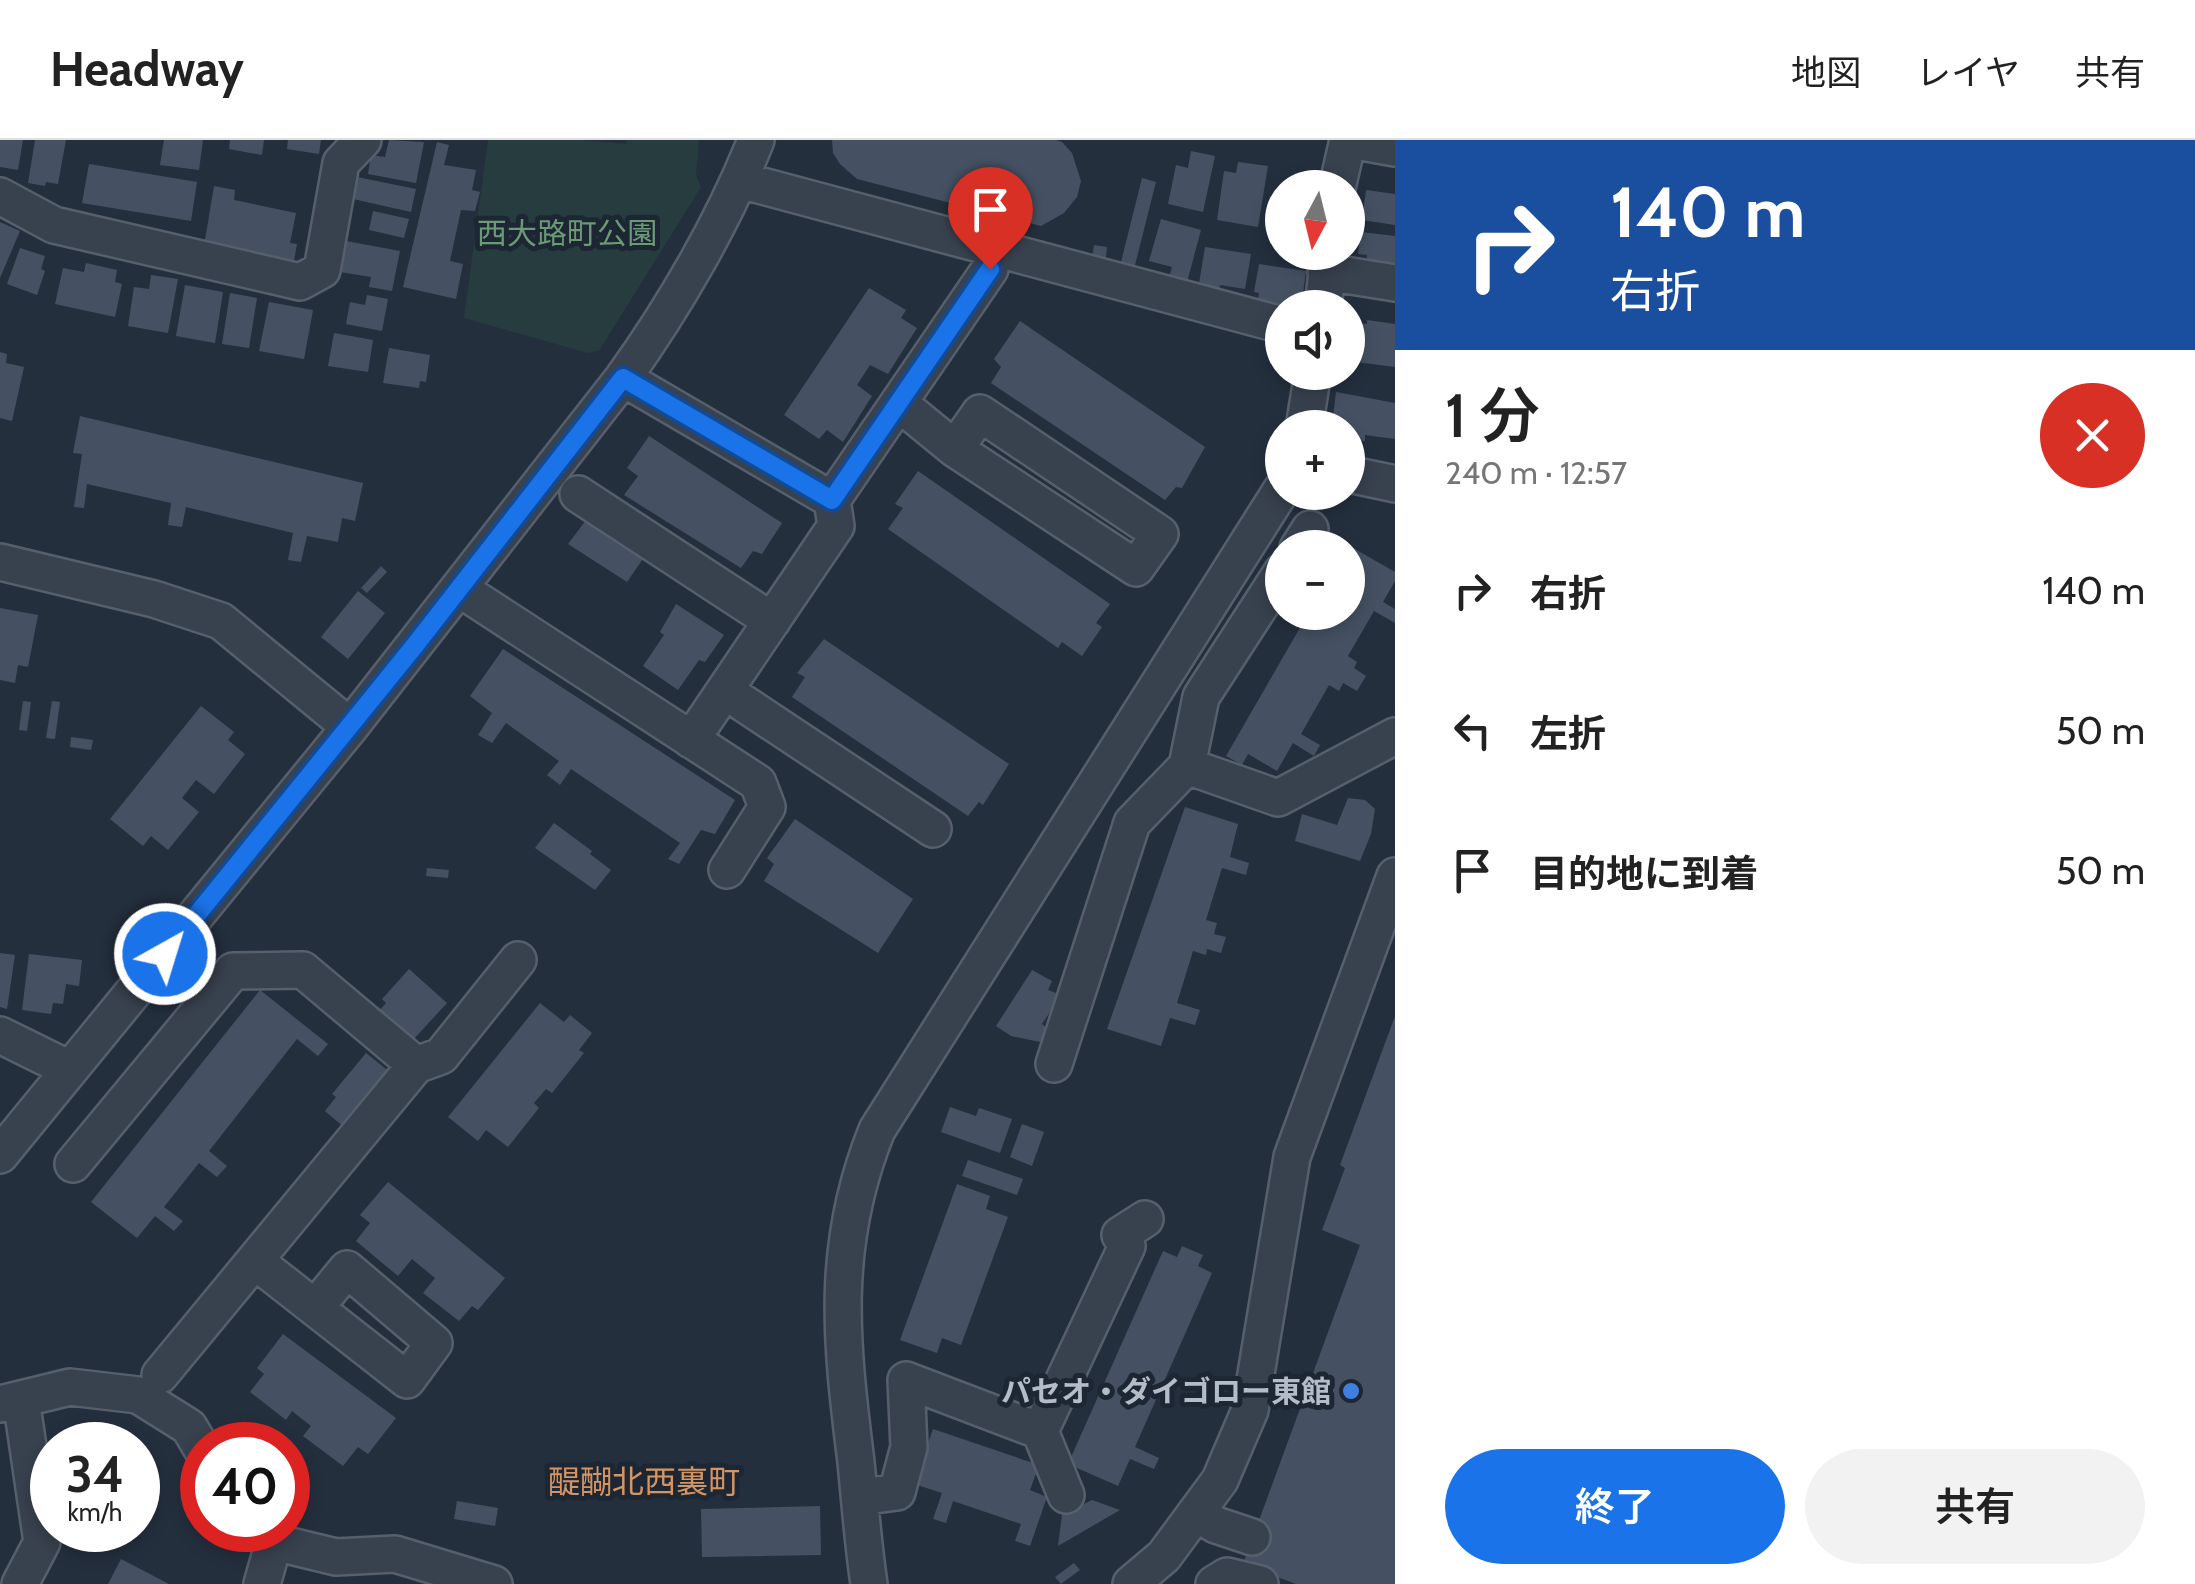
<!DOCTYPE html>
<html lang="ja">
<head>
<meta charset="utf-8">
<style>
	:root { --surface:#fff; --page:#f2f2f2; --text:#222; --muted:#767676; --line:#e0e0e0; --accent:#1a73e8 }
	body { margin:0; font-family:Cabin,"Noto Sans JP",sans-serif; background:var(--page); color:var(--text); height:100vh; display:flex; flex-direction:column; font-size:38px; white-space:nowrap }
	* { box-sizing:border-box; margin:0 }
	p { font-size:32px; color:var(--muted) }
	.icon { flex:none; width:55px; height:55px; fill:none; stroke:currentColor; stroke-width:2; stroke-linecap:round; stroke-linejoin:round }
	.map { position:relative; flex:1; overflow:hidden }
	.drawer { display:flex; flex-direction:column; background:var(--surface); width:800px }
	.drawer>* { flex:none }
	.banner { background:#1a4fa0; color:#fff; overflow:hidden }
	.needle { width:65px; rotate:187deg }
	.tools { position:absolute; left:1265px; top:30px; display:grid; gap:20px }
	.tools a { display:grid; place-items:center; width:100px; height:100px; border-radius:50%; background:var(--surface); box-shadow:0 5px 15px #0003; font-size:50px }
	.speed { position:absolute; left:30px; top:1282px; display:flex; gap:20px; font-size:50px; font-weight:700; text-align:center }
	.speed>* { display:grid; place-content:center; width:130px; height:130px; border-radius:50%; background:var(--surface); box-shadow:0 5px 15px #0003; line-height:1 }
	.speed small { font-size:25px; font-weight:400 }
	.speed .limit { border:15px solid #d22; background:#fff; color:#111 }
	.pin { position:absolute; display:grid; place-items:center; width:85px; height:85px; color:#fff; margin:-102px -42px; border-radius:50% 50% 50% 0; rotate:-45deg; box-shadow:0 0 10px #0007 }
	.pin .icon { rotate:45deg }
	.me { position:absolute; width:110px; margin:-55px; rotate:39deg; stroke-linejoin:round; filter:drop-shadow(0 0 8px #0008) }
	.turn { display:flex; align-items:center; gap:35px; height:210px; padding:0 50px; font-size:45px }
	.turn .icon { width:130px; height:130px; stroke-width:2.5 }
	.turn b { display:block; font-size:70px; line-height:85px }
	.round { display:grid; place-items:center; flex:none; width:105px; height:105px; border-radius:52px; background:var(--page) }
	.summary { display:flex; align-items:center; justify-content:space-between; height:170px; padding:0 50px }
	h1 { font-size:60px; font-weight:600; line-height:75px }
	.action { display:flex; gap:20px; margin-top:auto; padding:20px 50px }
	.action a { flex:1; height:115px; border-radius:60px; background:var(--accent); color:#fff; font-size:40px; font-weight:600; line-height:115px; text-align:center }
	.action a+a { background:var(--page); color:var(--text) }
	ul { padding:0; list-style:none }
	li { display:flex; align-items:center; gap:30px; height:140px; padding:0 50px }
	li div { flex:1 }
	li b { display:block; font-size:38px }
	li em { font-style:normal }
	header { display:flex; align-items:center; gap:60px; box-sizing:border-box; height:140px; padding:0 50px; background:var(--surface); border-bottom:2px solid var(--line) }
	header strong { font-size:48px }
	nav { display:flex; gap:55px; margin-inline-start:auto; font-size:35px }
	main { display:flex; flex:1; min-height:0 }
	.map>svg:first-child { display:block }
	.green { fill:#263c3f }
	.building { fill:#455162 }
	.lines { fill:none; stroke-linecap:round; stroke-linejoin:round }
	.minor-casing { stroke:#565f6c; stroke-width:40 }
	.minor { stroke:#38414e; stroke-width:35 }
	.route-casing { stroke:#114b97; stroke-width:25 }
	.route { stroke:#1a73e8; stroke-width:18 }
	.shop-dot { fill:#3f7fe0; stroke:#1d2633; stroke-width:4 }
	.labels { text-anchor:middle; dominant-baseline:central; stroke-width:10; stroke-linejoin:round; paint-order:stroke }
	.park-label { font-size:30px; fill:#6b9a76; stroke:#1d2633 }
	.poi-label { font-size:30px; font-weight:bold; fill:#b4bcc9; stroke:#1d2633; text-anchor:end }
	.neighbourhood-label { font-size:32px; fill:#d59563; stroke:#1d2633 }
</style>
</head>
<body>
<header>
<strong>Headway</strong>
<nav><a>地図</a><a>レイヤ</a><a>共有</a></nav>
</header>
<main>
<div class="map">
<svg width="1395" height="1444" viewBox="0 0 1395 1444">
	<rect width="100%" height="100%" fill="#242f3e"/>
	<path class="green" d="M488 0H583L625 4 627 0H699L696 35 701 47 599 211 588 213 464 178Z"/>
	<path class="building" d="M0 0H23L18 30 0 27Z
		M35 0H66L58 44 46 42 45 46 28 43Z
		M164 0H203L199 30 160 25Z
		M230 0H264L262 15 229 9Z
		M288 0H321L319 14 287 9Z
		M389 0 424 2 416 43 368 34 371 15 385 17Z
		M832 0H1056L1062 2 1072 13 1081 41 1077 57 1064 73 1041 86 857 39 840 24 833 13Z
		M437 2 449 5 444 25 476 30 472 50 480 52 475 71 461 70 450 121 463 124 456 159 403 147Z
		M1191 11 1215 16 1203 72 1168 64 1176 25 1188 28Z
		M1238 22 1268 26 1258 87 1217 80 1224 31 1236 33Z
		M89 24 197 42 191 81 82 63Z
		M357 37 416 49 411 72 353 59Z
		M1142 38 1156 42 1133 133 1119 130Z
		M214 46 235 50 234 60 296 73 290 103 297 104 294 121 204 106Z
		M1366 50 1395 54V85L1362 80Z
		M1274 56 1282 57V93L1267 90Z
		M373 71 409 79 404 98 369 90Z
		M1161 79 1201 90 1186 146 1168 141 1172 127 1149 121Z
		M0 82 20 91 0 138Z
		M1361 92 1395 96V128L1366 123 1367 115 1358 114Z
		M346 101 400 111 392 151 369 147 371 137 340 132Z
		M1094 105 1107 107 1105 126 1091 124Z
		M1205 107 1251 114 1245 149 1220 145 1219 153 1198 150Z
		M20 108 45 116 41 129 45 131 37 155 7 144Z
		M86 123 117 130 115 142 122 144 115 177 55 164 63 128 84 132Z
		M1259 124 1306 131 1302 160 1293 159 1292 168 1257 166 1259 153 1254 152Z
		M151 135 178 139 168 193 128 186 134 147 149 149Z
		M185 145 223 152 215 203 176 196Z
		M869 148 906 170 901 178 917 188 888 234 870 225 857 245 872 256 843 302 827 290 819 299 784 275Z
		M230 153 257 158 249 208 222 204Z
		M367 155 388 159 382 191 346 184 350 162 365 165Z
		M269 162 313 170 304 219 259 211Z
		M1367 180 1395 184V227L1348 221 1350 182 1367 184Z
		M1020 181 1205 307 1182 348 1176 347 1165 360 991 243 1001 227 994 219Z
		M334 193 373 200 368 232 328 226Z
		M389 208 430 215 426 242 420 241 419 248 383 243Z
		M0 212 7 214 6 223 24 227 12 281 0 278Z
		M1336 252 1395 263V299L1365 295V301L1348 299V288L1332 285Z
		M80 276 363 343 355 381 342 378 338 402 307 396 301 422 288 420 293 393 186 367 182 387 168 385 171 363 87 344 84 368 74 367 82 314 73 313Z
		M649 296 782 383 762 414 753 411 741 428 624 355 638 336 627 328Z
		M918 331 1110 464 1096 483 1102 487 1082 516 1062 502 1058 508 888 389 903 368 895 364Z
		M590 375 647 413 627 442 568 404Z
		M1348 405 1395 432V441L1383 462 1395 469V483L1374 471 1348 516 1357 522 1354 528 1366 536 1357 551 1343 543 1339 551 1329 545 1301 594 1320 605 1314 616 1293 603 1277 631 1248 614 1242 625 1226 616 1309 472H1348Z
		M381 426 387 432 367 453 361 448Z
		M358 451 385 473 348 519 321 497Z
		M676 464 724 495 705 522 699 520 678 550 643 526 664 495 660 492Z
		M0 468 38 475 28 527 18 525 15 543 0 540Z
		M824 499 1009 624 983 665 979 662 968 676 792 557 805 537 797 533Z
		M503 509 735 660 715 694 701 690 679 724 668 719 680 703 571 629 560 645 547 635 559 621 506 583 492 603 478 595 492 573 470 556Z
		M23 561 31 562 27 591 19 590Z
		M52 561 60 562 55 599 46 598Z
		M201 566 234 592 228 600 245 614 214 654 196 640 182 658 199 672 168 710 151 696 143 706 110 679Z
		M71 597 93 600 91 610 70 607Z
		M1348 658 1365 660 1375 669 1371 694 1360 721 1295 701 1302 674 1337 685Z
		M1185 667 1238 684 1230 717 1249 723 1246 735 1222 728 1206 780 1217 783 1214 794 1226 797 1221 813 1207 809 1206 815 1193 811 1177 863 1200 870 1195 885 1170 878 1161 906 1107 889Z
		M795 679 913 759 878 813 764 741 774 724 767 718Z
		M554 683 592 711 590 714 611 730 595 750 535 708Z
		M427 728 449 730 448 738 426 736Z
		M0 813 15 815 7 869 0 867Z
		M29 814 82 820 79 846 66 844 63 864 53 863 51 874 22 870Z
		M409 829 447 863 413 900 380 870 386 863 382 859Z
		M1032 830 1052 841 1048 850 1056 853 1054 866 1042 884 1052 892 1045 903 1011 896 996 886Z
		M260 850 328 904 318 916 297 899 209 1011 227 1026 217 1037 199 1023 164 1067 183 1081 174 1091 155 1076 137 1098 91 1062Z
		M540 863 564 882 570 875 592 893 579 910 584 913 552 953 546 949 534 963 539 968 508 1007 486 990 478 1001 448 977Z
		M1395 876V1444H1296L1243 1424 1360 1105 1322 1090 1345 1028 1340 1025Z
		M366 913 391 933 345 988 325 971 336 957 332 954Z
		M950 967 976 976 979 968 1012 979 1000 1013 941 992Z
		M1022 984 1044 992 1032 1026 1010 1017Z
		M968 1020 1023 1039 1017 1055 962 1036Z
		M388 1042 505 1138 478 1170 472 1166 459 1181 423 1153 435 1138 412 1119 398 1136 356 1101 370 1083 360 1075Z
		M957 1044 990 1056 986 1069 1008 1077 961 1205 942 1198 937 1213 900 1200Z
		M1182 1106 1203 1115 1198 1126 1212 1133 1135 1307 1159 1318 1154 1329 1130 1319 1118 1346 1068 1324 1163 1111 1177 1117Z
		M283 1194 396 1278 368 1314 358 1307 343 1326 303 1296 311 1286 292 1271 286 1280 250 1252 264 1234 257 1228Z
		M933 1289 1039 1325 1030 1350 1047 1357 1030 1406 1015 1401 1021 1384 953 1361 946 1383 933 1379 942 1353 914 1344Z
		M1092 1360 1120 1370 1058 1406 1062 1375Z
		M457 1361 498 1368 495 1386 454 1379Z
		M820 1366 821 1415 702 1417 701 1369Z
		M121 1419 169 1444H108Z
		M1074 1423 1080 1430 1061 1444 1055 1437Z"/>
	<g class="lines">
		<g class="minor-casing">
			<path id="minor" d="M1350 0 1395 8
				M740 40 1282 185
				M1337 48 1348 0
				M0 56 54 85 300 142 322 130 341 23 363 0
				M1326 132 1395 143
				M1323 168 1329 112
				M623 238 832 360
				M900 264 955 309 1136 428 1160 394 980 273 955 309
				M1304 288 1313 232
				M1348 334 1395 344
				M578 354 772 481
				M1298 408 1310 389
				M0 422 154 459 221 481 350 587
				M460 449 758 643 767 667 727 730
				M725 551 933 689
				M691 600 836 386 832 360 990 129
				M1187 626 1278 658 1395 596
				M0 895 69 929
				M1054 924 1132 683 1187 626 1201 557 1282 432
				M0 1015 350 587 623 238C674 167 724 81 756 0
				M73 1024 233 831 303 830 416 925
				M255 1121 407 1240 434 1203 347 1129 315 1168
				M160 1235 416 925 441 916 518 820
				M0 1264 70 1247 138 1255 189 1287 202 1309
				M1066 1355 1040 1291 1127 1106 1120 1095 1145 1079
				M860 1357 897 1352 909 1307 906 1240 1040 1291
				M1196 1373 1216 1385 1252 1397
				M262 1390 274 1402 336 1417 395 1414 494 1444
				M20 1444 42 1402 21 1259
				M262 1444 274 1402
				M869 1444C863 1404 860 1363 856 1322 841 1202 830 1106 877 990L1282 349
				M1131 1444 1164 1416 1220 1340 1250 1270 1292 1017 1395 736
				M1214 1444 1227 1436 1260 1444"/>
		</g>
		<use href="#minor" class="minor"/>
	</g>
	<g class="lines">
		<g class="route-casing">
			<path id="route" d="M165 814 416 504 623 238 832 360 990 129"/>
		</g>
		<use href="#route" class="route"/>
	</g>
	<circle class="shop-dot" cx="1351" cy="1251" r="10"/>
	<g class="labels">
		<g class="park-label">
			<text x="567" y="93">西大路町公園</text>
		</g>
		<g class="poi-label">
			<text x="1331" y="1251">パセオ・ダイゴロー東館</text>
		</g>
		<g class="neighbourhood-label">
			<text x="644" y="1341">醍醐北西裏町</text>
		</g>
	</g>
</svg>
<div class="tools">
<a><svg class="needle" viewBox="-14 -14 28 28"><path d="M0-13l5 13h-10z" fill="#e53935"/><path d="M0 13l5-13h-10z" fill="#767676"/></svg></a>
<a><svg class="icon" aria-label="sound" viewBox="0 0 24 24"><path d="M4 9h4l5-4v14l-5-4H4zM17 9q2 3 0 6"/></svg></a>
<a>+</a>
<a>−</a>
</div>
<div class="speed"><div>34<small>km/h</small></div><div class="limit">40</div></div>
<div class="pin" style="left:990px;top:129px;background:#d93025"><svg class="icon" aria-label="arrive" viewBox="0 0 24 24"><path d="M6 21V4h12l-3 4 3 4H6"/></svg></div>
<svg class="me" style="left:165px;top:814px" viewBox="-20 -20 40 40"><circle r="17" fill="#1a73e8" stroke="#fff" stroke-width="3"/><path d="M0-11L8 9 0 5-8 9z" fill="#fff"/></svg>
</div>
<section class="drawer">
<div class="banner">
<div class="turn"><svg class="icon" aria-label="right" viewBox="0 0 24 24"><path d="M7 20v-9h11M14 6l5 5-5 5"/></svg><div><b>140 m</b>右折</div></div>
</div>
<div class="summary"><div><h1>1 分</h1><p>240 m · 12:57</p></div><a class="round" style="background:#d93025;color:#fff"><svg class="icon" aria-label="close" viewBox="0 0 24 24"><path d="M6 6l12 12M18 6L6 18"/></svg></a></div>
<ul>
<li><svg class="icon" aria-label="right" viewBox="0 0 24 24"><path d="M7 20v-9h11M14 6l5 5-5 5"/></svg><div><b>右折</b></div><em>140 m</em></li>
<li><svg class="icon" aria-label="left" viewBox="0 0 24 24"><path d="M17 20v-9H6M10 6l-5 5 5 5"/></svg><div><b>左折</b></div><em>50 m</em></li>
<li><svg class="icon" aria-label="arrive" viewBox="0 0 24 24"><path d="M6 21V4h12l-3 4 3 4H6"/></svg><div><b>目的地に到着</b></div><em>50 m</em></li>
</ul>
<div class="action"><a>終了</a><a>共有</a></div>
</section>
</main>
</body>
</html>
